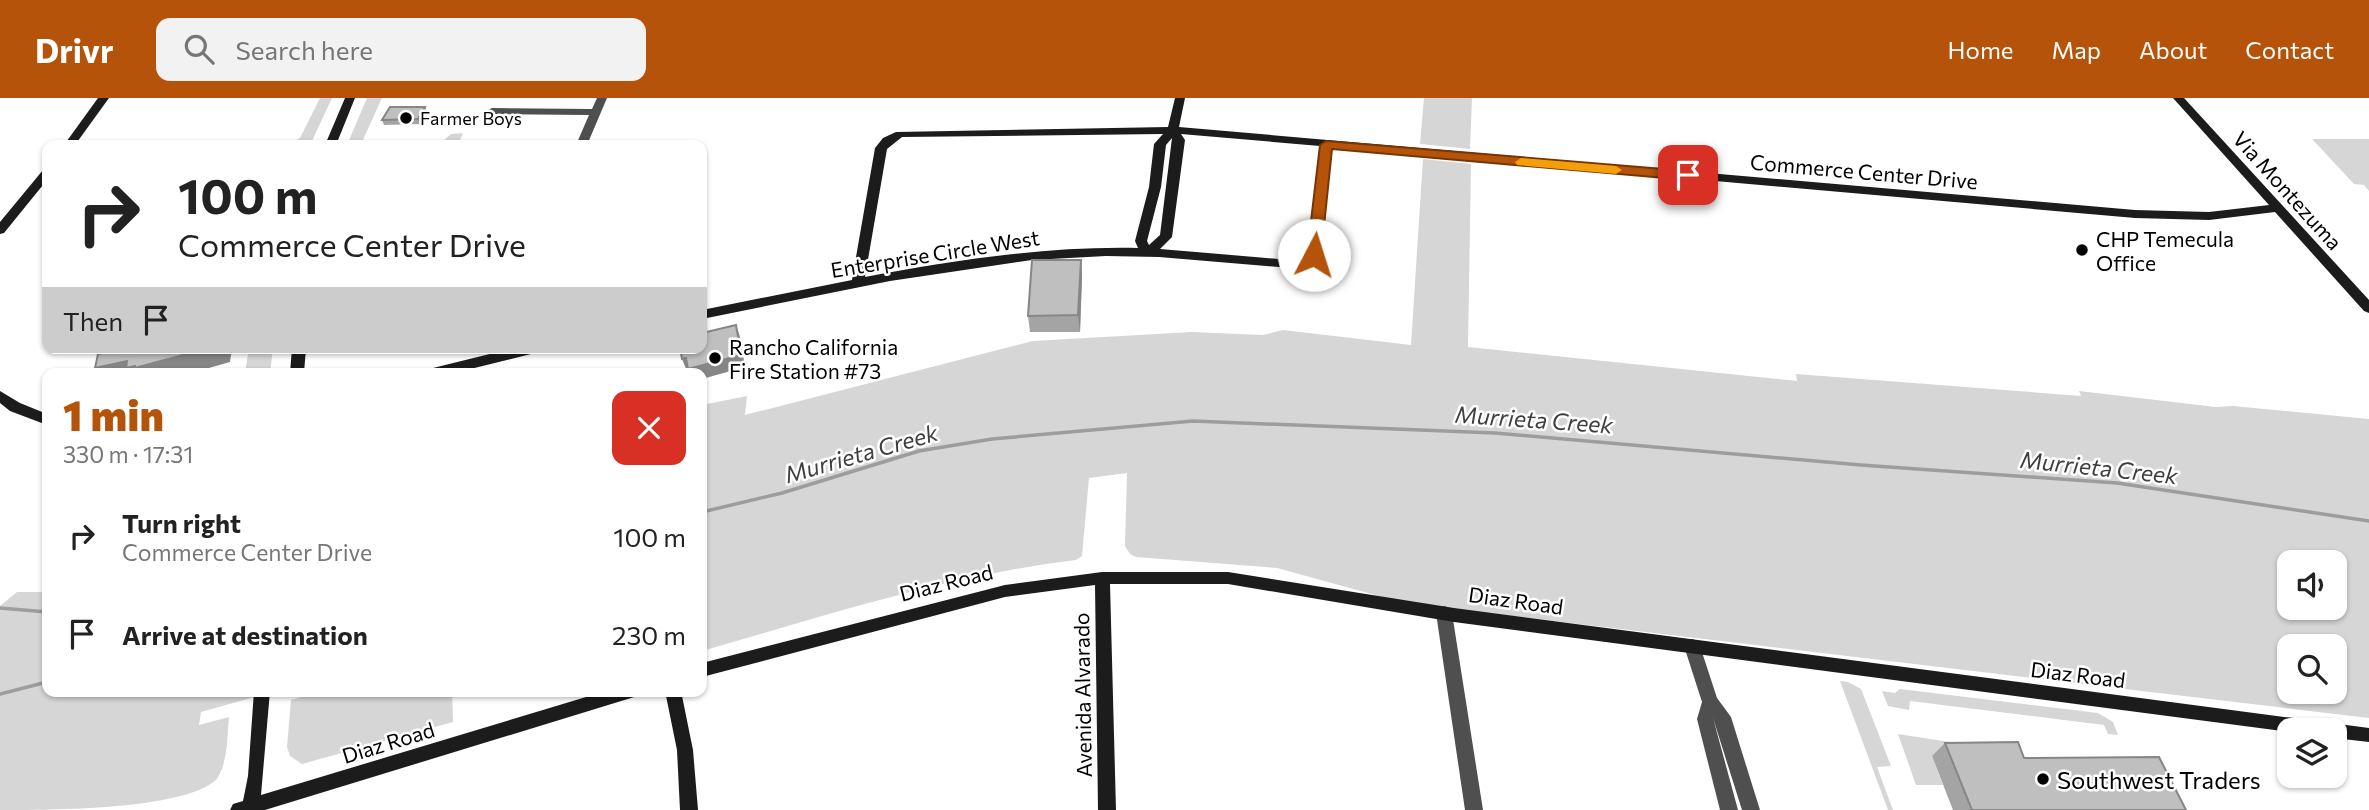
<!DOCTYPE html>
<html lang="en">
<head>
<meta charset="utf-8">
<style>
	:root { --surface:#fff; --page:#f2f2f2; --text:#222; --muted:#767676; --accent:#b45309 }
	body { margin:0; font-family:Commissioner,sans-serif; background:var(--page); color:var(--text); height:100vh; display:flex; flex-direction:column; font-size:26px; white-space:nowrap }
	* { box-sizing:border-box; margin:0 }
	p { font-size:23px; color:var(--muted) }
	.icon { flex:none; width:38px; height:38px; fill:none; stroke:currentColor; stroke-width:2; stroke-linecap:round; stroke-linejoin:round }
	.map { position:relative; flex:1; overflow:hidden }
	.panel { position:absolute; left:42px; top:270px; width:665px; height:329px; display:flex; flex-direction:column; background:var(--surface); border-radius:14px; box-shadow:0 2px 5px #0004 }
	.panel>* { flex:none }
	.guide { position:absolute; left:42px; top:42px; width:665px; height:214px; border-radius:14px; box-shadow:0 2px 5px #0004; background:#fff; color:var(--text); overflow:hidden }
	.controls { position:absolute; left:2277px; top:452px; display:grid; gap:14px }
	.controls a { display:grid; place-items:center; width:70px; height:70px; border-radius:14px; background:var(--surface); box-shadow:0 2px 5px #0004; font-size:35px }
	.pin { position:absolute; display:grid; place-items:center; width:60px; height:60px; color:#fff; margin:-30px; border-radius:14px; box-shadow:0 4px 10px #0006 }
	.me { position:absolute; width:77px; margin:-38px; rotate:5deg; stroke-linejoin:round; filter:drop-shadow(0 0 5px #0008) }
	.turn { display:flex; align-items:center; gap:24px; height:147px; padding:0 21px; font-size:32px }
	.turn .icon { width:91px; height:91px; stroke-width:2.5 }
	.turn b { display:block; font-size:49px; line-height:60px }
	.then { display:flex; align-items:center; height:66px; padding:0 21px; background:#0003; gap:14px; font-size:26px }
	.round { display:grid; place-items:center; flex:none; width:74px; height:74px; border-radius:14px; background:var(--page) }
	.overview { display:flex; align-items:center; justify-content:space-between; height:119px; padding:0 21px }
	h1 { font-size:42px; font-weight:800; line-height:52px; color:var(--accent) }
	ul { padding:0; list-style:none }
	li { display:flex; align-items:center; gap:21px; height:98px; padding:0 21px }
	li div { flex:1 }
	li b { display:block; font-size:26px }
	li em { font-style:normal }
	header { display:flex; align-items:center; gap:42px; box-sizing:border-box; height:98px; padding:0 35px; background:var(--accent); color:#fff }
	header strong { font-size:33px }
	nav { display:flex; gap:38px; margin-inline-start:auto; font-size:24px }
	.search { width:490px; height:63px; background:var(--page); display:flex; align-items:center; gap:18px; box-sizing:border-box; padding:0 24px; border-radius:14px; color:var(--muted); font-size:26px }
	.map>svg:first-child { display:block }
	.green { fill:#d6d6d6; fill-rule:evenodd }
	.lines { fill:none; stroke-linecap:round; stroke-linejoin:round }
	.stream { stroke:#9d9d9d; stroke-width:3.5 }
	.street { fill:#4f4f4f; fill-rule:evenodd }
	.secondary { fill:#1c1c1c; fill-rule:evenodd }
	.wall { fill:#a4a4a4 }
	.shaded-wall { fill:#868686 }
	.building { fill:#bfbfbf; stroke:#868686; stroke-width:2 }
	.route { fill:#b45309; stroke:#753606; stroke-width:2 }
	.slow { fill:#f59e0b }
	.poi-dot { fill:#000; stroke:#fff; stroke-width:2.5 }
	.labels { text-anchor:middle; dominant-baseline:central; stroke-width:5; stroke-linejoin:round; paint-order:stroke }
	.far-poi-label { font-size:18px; fill:#000; stroke:#fff; text-anchor:start }
	.street-label { font-size:21px; fill:#000; stroke:#fff }
	.poi-label { font-size:21px; fill:#000; stroke:#fff; text-anchor:start }
	.water-label { font-size:23px; font-style:italic; fill:#3e3e3e; stroke:#fff }
	.near-poi-label { font-size:24px; fill:#000; stroke:#fff; text-anchor:start }
</style>
</head>
<body>
<header>
<strong>Drivr</strong>
<div class="search"><svg class="icon" aria-label="search" viewBox="0 0 24 24"><circle cx="10" cy="10" r="6"/><path d="M15 15l6 6"/></svg>Search here</div>
<nav><a>Home</a><a>Map</a><a>About</a><a>Contact</a></nav>
</header>
<div class="map">
<svg width="2369" height="712" viewBox="0 0 2369 712">
	<rect width="100%" height="100%" fill="#fff"/>
	<path class="green" d="M320 0H332L312 43 292 45 300 40Z
		M367 0H382L361 46 442 44 451 36 463 35 458 47H347Z
		M1424 0H1472L1470 51 1420 46Z
		M2312 41H2369V93L2364 87 2354 86Z
		M1423 61 1471 66 1468 249 1797 283 1796 276 2081 298 2079 293 2216 309 2233 308 2369 321V620L1436 509 1386 500 1277 470 1136 459 1130 456 1125 448 1127 375 1089 380 1082 458 1076 462C949 477 825 518 702 553V307L747 298 745 317 1033 243 1192 234 1263 237 1283 232 1411 247ZM2289 464H2334V509H2289ZM2289 548H2334V593H2289Z
		M249 250H273L270 275H245Z
		M17 494H47V593H275L201 614 199 627 229 619C227 639 228 666 216 682 182 712 51 712 0 712V508Z
		M1840 583 1848 584 1861 591 1891 668 1877 669 1893 712H1888Z
		M1900 591 2098 615 2113 624 2118 637 2108 636 2104 627 1910 603 1909 612 1888 608 1882 593 1895 595Z
		M321 593H452L453 624 302 666 290 658 287 649 291 602Z
		M1898 636 1988 650 1932 658 1943 687H1916Z"/>
	<g class="lines">
		<path class="stream" d="M702 414 782 395 919 353 992 341 1193 323 1495 335 1861 367 2117 385 2369 423
			M0 510 47 514
			M0 596 47 584"/>
		<path class="street" d="M597 0H607L587 47H576L589 17 492 16 486 13 492 10 592 11Z
			M1444 508 1449 510 1452 515 1483 712H1465L1436 515 1439 510Z
			M1692 541 1698 543 1700 548 1717 600 1731 619 1760 712H1742L1713 620 1738 712H1720L1697 621 1702 604 1684 548 1686 543Z"/>
		<path class="secondary" d="M98 0H109L75 47H64Z
			M345 0H355L336 47H325Z
			M1175 0H1185L1179 29 2135 112 2209 114 2269 107 2173 0H2184L2369 202V215L2364 213 2275 114 2209 122 2135 120 1331 49 1320 157 1309 166 1291 170 1159 159 1106 158 1032 162 890 183 702 221V212L852 182 875 50 883 40 896 34 1168 29ZM1163 36 1154 46 1149 89 1135 143 1138 150C1046 148 955 162 865 179L887 51 902 39ZM1181 36 1320 48 1308 155 1291 162 1160 151 1172 139 1185 42ZM1172 40 1160 137 1149 147 1147 143 1161 89 1166 47Z
			M47 71V82L4 135 0 136V124L43 72Z
			M292 250H306L304 275H290Z
			M514 250H541L535 255 454 275H426L433 270Z
			M0 293 20 305 47 316V327L10 313 0 305Z
			M1102 474H1228L1454 510 2369 630V644L2334 640V632H2289V634L1454 524 1228 486H1110L1116 712H1098L1095 487 1005 499 702 579V565L1005 487Z
			M254 593H270L261 697 606 593H639L637 598 631 600 265 712H230L233 706 243 703 248 678Z
			M665 593H681L693 652 698 712H680L677 652Z"/>
	</g>
	<path class="wall" d="M427 13 420 26 384 27 382 22Z
		M1081 162 1082 178 1080 234H1030L1028 218Z
		M1945 645 2024 660 2186 712H1953L1932 658Z"/>
	<path class="shaded-wall" d="M425 9 427 13 420 26 418 21Z
		M1081 162 1082 178 1080 234 1078 217Z
		M736 227 740 239 745 269 702 281V275H689L688 273H687L682 261Z
		M209 250H232L230 264 191 275H99L95 270 127 263Z"/>
	<path class="building" d="M390 9H425L418 21 382 22Z
		M1032 162H1081L1078 217 1028 218Z
		M736 227 741 257 688 271 686 260 682 261 680 250H702V235Z
		M121 250H209L135 270V268L126 270 127 263 95 270 98 256Z
		M2018 644 2024 660 2159 659 2186 712H1972L1945 645Z"/>
	<path class="route" d="M1326 43 1688 73 1694 77 1688 82 1332 51 1321 157 1314 161 1307 157 1320 47Z"/>
	<path class="slow" d="M1521 60 1616 68 1622 72 1616 76 1517 67 1515 64Z"/>
	<g class="poi-dot">
		<circle cx="406" cy="20" r="7"/>
		<circle cx="2082" cy="152" r="7"/>
		<circle cx="715" cy="260" r="7"/>
		<circle cx="2043" cy="681" r="7"/>
	</g>
	<g class="labels">
		<g class="far-poi-label">
			<text x="420" y="20">Farmer Boys</text>
		</g>
		<g class="street-label">
			<text transform="translate(1864 73) rotate(5)">Commerce Center Drive</text>
			<text transform="translate(2288 92) rotate(48)">Via Montezuma</text>
			<text transform="translate(935 155) rotate(-9)">Enterprise Circle West</text>
			<text transform="translate(946 484) rotate(-14)">Diaz Road</text>
			<text transform="translate(1516 502) rotate(8)">Diaz Road</text>
			<text transform="translate(2078 576) rotate(7)">Diaz Road</text>
			<text transform="translate(1082 597) rotate(-91)">Avenida Alvarado</text>
			<text transform="translate(388 644) rotate(-17)">Diaz Road</text>
		</g>
		<g class="poi-label">
			<text x="2096" y="140">CHP Temecula<tspan x="2096" dy="24">Office</tspan></text>
			<text x="729" y="248">Rancho California<tspan x="729" dy="24">Fire Station #73</tspan></text>
		</g>
		<g class="water-label">
			<text transform="translate(1534 321) rotate(4)">Murrieta Creek</text>
			<text transform="translate(861 355) rotate(-16)">Murrieta Creek</text>
			<text transform="translate(2099 369) rotate(6)">Murrieta Creek</text>
		</g>
		<g class="near-poi-label">
			<text x="2057" y="681">Southwest Traders</text>
		</g>
	</g>
</svg>
<div class="controls">
<a><svg class="icon" aria-label="sound" viewBox="0 0 24 24"><path d="M4 9h4l5-4v14l-5-4H4zM17 9q2 3 0 6"/></svg></a>
<a><svg class="icon" aria-label="search" viewBox="0 0 24 24"><circle cx="10" cy="10" r="6"/><path d="M15 15l6 6"/></svg></a>
<a><svg class="icon" aria-label="layers" viewBox="0 0 24 24"><path d="M12 4l9 5-9 5-9-5zM3 14l9 5 9-5"/></svg></a>
</div>
<div class="pin" style="left:1688px;top:77px;background:#d93025"><svg class="icon" aria-label="arrive" viewBox="0 0 24 24"><path d="M6 21V4h12l-3 4 3 4H6"/></svg></div>
<svg class="me" style="left:1314px;top:157px" viewBox="-20 -20 40 40"><circle r="19" fill="#fff"/><path d="M0-13L10 11 0 6-10 11z" fill="#b45309"/></svg>
<div class="guide">
<div class="turn"><svg class="icon" aria-label="right" viewBox="0 0 24 24"><path d="M7 20v-9h11M14 6l5 5-5 5"/></svg><div><b>100 m</b>Commerce Center Drive</div></div>
<div class="then">Then<svg class="icon" aria-label="arrive" viewBox="0 0 24 24"><path d="M6 21V4h12l-3 4 3 4H6"/></svg></div>
</div>
<section class="panel">
<div class="overview"><div><h1>1 min</h1><p>330 m · 17:31</p></div><a class="round" style="background:#d93025;color:#fff"><svg class="icon" aria-label="close" viewBox="0 0 24 24"><path d="M6 6l12 12M18 6L6 18"/></svg></a></div>
<ul>
<li><svg class="icon" aria-label="right" viewBox="0 0 24 24"><path d="M7 20v-9h11M14 6l5 5-5 5"/></svg><div><b>Turn right</b><p>Commerce Center Drive</p></div><em>100 m</em></li>
<li><svg class="icon" aria-label="arrive" viewBox="0 0 24 24"><path d="M6 21V4h12l-3 4 3 4H6"/></svg><div><b>Arrive at destination</b></div><em>230 m</em></li>
</ul>
</section>
</div>
</body>
</html>
